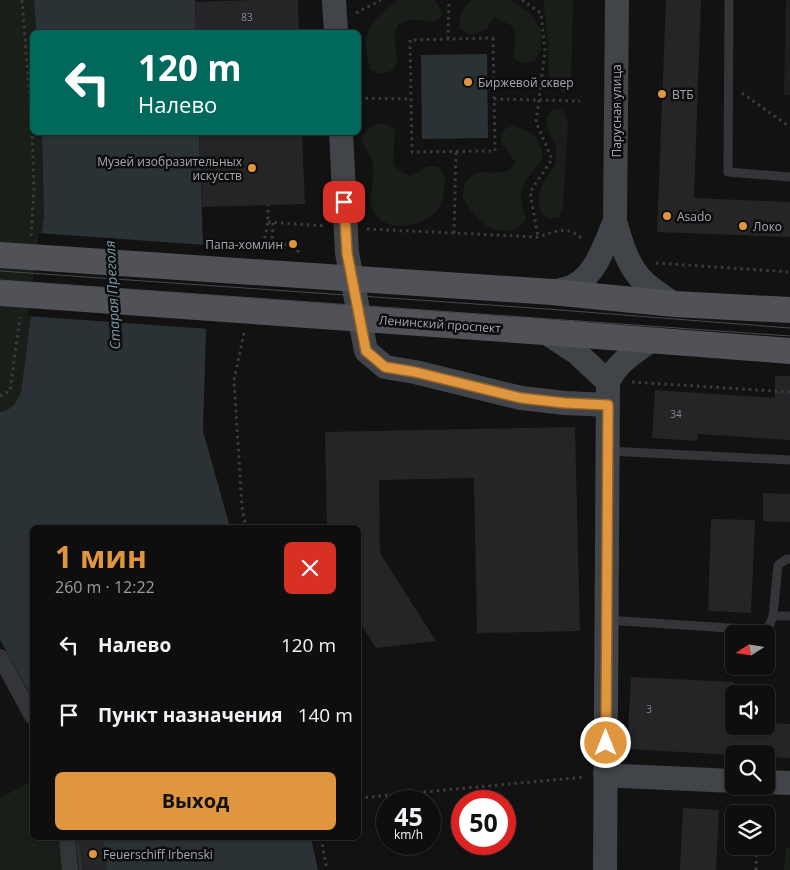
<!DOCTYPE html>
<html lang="ru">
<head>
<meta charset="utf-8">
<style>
	:root { --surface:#0e0e0e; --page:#171717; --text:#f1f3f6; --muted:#9b9c9e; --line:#2e2e2e; --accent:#df963e }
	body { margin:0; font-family:"Open Sans",sans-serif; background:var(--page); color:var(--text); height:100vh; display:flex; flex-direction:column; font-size:19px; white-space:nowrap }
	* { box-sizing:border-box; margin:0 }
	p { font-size:16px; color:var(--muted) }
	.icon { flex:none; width:28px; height:28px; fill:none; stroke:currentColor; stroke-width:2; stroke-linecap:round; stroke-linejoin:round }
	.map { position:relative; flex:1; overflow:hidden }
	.drawer { position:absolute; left:30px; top:525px; width:331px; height:315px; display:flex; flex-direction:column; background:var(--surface); border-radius:8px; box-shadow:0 1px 4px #0004,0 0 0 1px var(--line) }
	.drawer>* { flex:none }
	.guide { position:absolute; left:30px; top:30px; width:331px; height:105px; border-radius:8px; box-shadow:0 1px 4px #0004,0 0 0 1px var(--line); background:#00695c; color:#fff; overflow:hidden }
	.needle { width:32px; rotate:258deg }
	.controls { position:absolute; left:725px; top:625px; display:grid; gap:10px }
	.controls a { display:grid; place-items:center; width:50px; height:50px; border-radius:8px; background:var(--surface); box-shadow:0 1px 4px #0004,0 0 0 1px var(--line); font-size:25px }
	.speed { position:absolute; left:376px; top:790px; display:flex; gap:10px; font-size:25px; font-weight:700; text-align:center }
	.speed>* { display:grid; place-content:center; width:65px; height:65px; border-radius:50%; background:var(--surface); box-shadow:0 1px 4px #0004,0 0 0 1px var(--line); line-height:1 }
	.speed small { font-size:12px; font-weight:400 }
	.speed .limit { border:8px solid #d22; background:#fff; color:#111 }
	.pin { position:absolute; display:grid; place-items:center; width:42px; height:42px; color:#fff; margin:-21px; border-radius:10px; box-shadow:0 2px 8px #0006 }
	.me { position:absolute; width:55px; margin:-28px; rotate:0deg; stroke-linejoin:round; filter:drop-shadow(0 0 4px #0008) }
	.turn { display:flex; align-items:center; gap:18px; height:105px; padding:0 25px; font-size:22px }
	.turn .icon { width:65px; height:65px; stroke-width:2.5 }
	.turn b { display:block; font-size:35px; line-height:42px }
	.round { display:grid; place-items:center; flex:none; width:52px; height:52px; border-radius:8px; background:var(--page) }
	.head { display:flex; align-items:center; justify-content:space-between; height:85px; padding:0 25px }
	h1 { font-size:30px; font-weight:700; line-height:38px; color:var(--accent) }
	.action { display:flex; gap:10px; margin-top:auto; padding:10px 25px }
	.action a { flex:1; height:58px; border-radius:8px; background:var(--accent); color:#111; font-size:20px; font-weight:700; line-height:58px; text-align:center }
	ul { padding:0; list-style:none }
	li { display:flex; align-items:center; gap:15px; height:70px; padding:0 25px }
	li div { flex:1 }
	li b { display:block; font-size:19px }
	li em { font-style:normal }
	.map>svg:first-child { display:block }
	.built { fill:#1e1e20 }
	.green { fill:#191e19 }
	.water { fill:#2a3236 }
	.pier { fill:#121213 }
	.building { fill:#252527 }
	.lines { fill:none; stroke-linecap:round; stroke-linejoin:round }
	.path { stroke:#393c3f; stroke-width:3; stroke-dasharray:2.5 4; stroke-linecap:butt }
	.lane { stroke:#333538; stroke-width:9 }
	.street { stroke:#333538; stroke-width:16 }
	.secondary { stroke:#414448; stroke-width:24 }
	.primary { stroke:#505257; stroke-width:26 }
	.tram { stroke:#46494d; stroke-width:1 }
	.route-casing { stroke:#916228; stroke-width:12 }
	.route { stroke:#df963e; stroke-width:9 }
	.poi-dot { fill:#df963e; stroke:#0d0d0e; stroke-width:2 }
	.labels { text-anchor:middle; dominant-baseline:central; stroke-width:5; stroke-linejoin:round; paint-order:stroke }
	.number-label { font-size:10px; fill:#84888e }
	.poi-label { font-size:12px; fill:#a5aab2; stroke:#0d0d0e; text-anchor:start }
	.street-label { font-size:12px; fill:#a5aab2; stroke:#0d0d0e }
	.water-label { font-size:14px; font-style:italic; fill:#7e9bab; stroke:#0d0d0e }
</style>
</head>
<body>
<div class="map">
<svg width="790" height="870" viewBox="0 0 790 870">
	<rect width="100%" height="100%" fill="#121213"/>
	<path class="built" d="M786 0H790V95H784Z"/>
	<path class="green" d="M0 0H34L36 32H32V132L42 133 44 215 21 392C17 402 11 411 0 412Z
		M398 0H434L436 2 443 13 438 20 428 22 412 19 398 24 394 37 398 61 393 70 382 74 370 70C369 62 366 54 366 46 365 26 383 10 398 0Z
		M472 0H511L531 14 541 30V49L535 61 523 64 513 58 516 39 512 26 494 17 486 30 470 35 459 29C459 16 461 8 472 0Z
		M543 0H573L571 90 565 94 554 86 549 75 547 30Z
		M554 109H563L568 123 563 207 560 217 550 219 541 214 538 198 543 182 556 164V148L546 125 548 115Z
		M384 123 395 130 393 165 402 172 410 176C422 172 426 162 440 168 441 171 444 175 445 178 446 183 442 203 439 208 427 226 389 234 375 214 365 198 376 181 373 165 372 157 365 148 361 141 366 128 371 125 384 123Z
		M512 126C534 131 539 136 543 158 524 185 515 184 526 219 521 227 516 231 507 231 482 230 474 216 462 196L466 181 478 172 493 173 509 171 515 163 509 152 501 143V135L505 129Z
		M32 781V838H76L79 870H0V798Z
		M786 847 790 848V870H784Z"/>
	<path class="water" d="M34 0H195L196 32H36Z
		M487 54 488 138 422 139 421 55Z
		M42 133H199L206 329 203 431 230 527 32 528V698L0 640V412C11 411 17 402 21 392L44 215Z
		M76 838H311L318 870H79Z"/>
	<path class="pier" d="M39 233 206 245 209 329 28 316Z"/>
	<path class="building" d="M252 0H298L299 32H196L195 2Z
		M666 0H701L694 198 790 202V237L657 232Z
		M199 132H302L305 204 202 207Z
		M775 376H790V440L698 434 697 441 652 438 655 390 775 398Z
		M575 427 580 631 477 633 474 478 379 480 380 553 436 641 376 648 359 621V528H327L325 432Z
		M763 493 790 494V522L763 521Z
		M711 519 755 520 751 613 708 611Z
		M631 677 734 682V726H766V723L790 724V758L766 757V754H734V755L627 749Z
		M683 808 719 810 716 870H680Z
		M78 838H103L107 870H82Z"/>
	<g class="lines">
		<path class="path" d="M22 0 32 128 34 190 31 236
			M522 0 541 13 545 51 536 122 552 159 530 192 538 237
			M356 13 381 0
			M493 38 495 151 412 152 410 40Z
			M448 39 449 0
			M742 93 790 127
			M359 98 411 99
			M494 99 580 101
			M268 222 326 226
			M273 223 272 244 298 245V253
			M367 229 538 237C556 231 569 225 583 240
			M454 233 456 151
			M262 251 268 222V205
			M656 263 790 272
			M244 333 234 380 242 507 246 528
			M632 382 790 392
			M0 396 10 391 20 317
			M359 798 585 777
			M759 814 760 802
			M321 838 327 870
			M756 870 757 846"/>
		<path class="lane" d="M729 0 728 172 790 177
			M608 451 790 460
			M773 616H790
			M607 620 759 630 769 627 773 616 778 565 787 559H790"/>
		<path class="street" d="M0 657 32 716
			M67 838 70 870"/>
		<path class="secondary" d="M334 0 336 32
			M617 0 615 221C621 242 627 265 643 281 652 290 664 297 674 304
			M341 132 347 253 366 351 385 367 415 372 521 398 565 403 608 405
			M552 292C560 290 569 289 575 285 597 273 605 243 615 221
			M545 332 577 353 608 382
			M605 774 621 776 734 781
			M766 782 790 783
			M605 870 608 382C617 363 633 353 650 341"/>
		<path class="primary" d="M0 255 552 292 674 304 790 310
			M0 293 545 332 790 351"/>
		<path class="tram" d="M0 271 547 309 790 328
			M0 280 790 336"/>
	</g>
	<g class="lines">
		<g class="route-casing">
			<path id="route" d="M344 202 347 253 366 351 385 367 415 372 521 398 565 403 608 405 606 743"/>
		</g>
		<use href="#route" class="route"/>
	</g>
	<g class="poi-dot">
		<circle cx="468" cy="82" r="5"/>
		<circle cx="662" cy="94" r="5"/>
		<circle cx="252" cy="168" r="5"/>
		<circle cx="667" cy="216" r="5"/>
		<circle cx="743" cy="226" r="5"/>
		<circle cx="293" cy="244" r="5"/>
		<circle cx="93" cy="854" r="5"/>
	</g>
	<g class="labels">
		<g class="number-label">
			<text x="247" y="17">83</text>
			<text x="676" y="414">34</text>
			<text x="649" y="709">3</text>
		</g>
		<g class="poi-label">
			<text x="478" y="82">Биржевой сквер</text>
			<text x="672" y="94">ВТБ</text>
			<text x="242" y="161" text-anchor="end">Музей изобразительных<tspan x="242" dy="14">искусств</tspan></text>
			<text x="677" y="216">Asado</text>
			<text x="753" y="226">Локо</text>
			<text x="283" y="244" text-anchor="end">Папа-хомлин</text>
			<text x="103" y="854">Feuerschiff Irbenski</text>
		</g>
		<g class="street-label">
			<text transform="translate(616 111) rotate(-90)">Парусная улица</text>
			<text transform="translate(440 324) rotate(4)">Ленинский проспект</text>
		</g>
		<g class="water-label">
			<text transform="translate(112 295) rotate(-93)">Старая Преголя</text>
		</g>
	</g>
</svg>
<div class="controls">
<a><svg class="needle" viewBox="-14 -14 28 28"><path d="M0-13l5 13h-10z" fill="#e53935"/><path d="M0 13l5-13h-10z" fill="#9b9c9e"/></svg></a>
<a><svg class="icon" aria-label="sound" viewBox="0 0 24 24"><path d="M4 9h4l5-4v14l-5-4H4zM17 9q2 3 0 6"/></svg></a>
<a><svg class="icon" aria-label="search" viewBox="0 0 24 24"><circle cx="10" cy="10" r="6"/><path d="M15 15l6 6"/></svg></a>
<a><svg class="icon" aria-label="layers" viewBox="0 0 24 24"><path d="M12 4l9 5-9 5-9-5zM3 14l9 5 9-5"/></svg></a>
</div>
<div class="speed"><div>45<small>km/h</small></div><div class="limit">50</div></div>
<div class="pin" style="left:344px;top:202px;background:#d93025"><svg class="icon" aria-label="arrive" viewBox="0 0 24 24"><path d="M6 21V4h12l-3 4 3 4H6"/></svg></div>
<svg class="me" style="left:606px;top:743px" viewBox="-20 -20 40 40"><circle r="17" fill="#df963e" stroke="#fff" stroke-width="3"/><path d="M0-11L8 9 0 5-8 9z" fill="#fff"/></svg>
<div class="guide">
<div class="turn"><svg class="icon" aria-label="left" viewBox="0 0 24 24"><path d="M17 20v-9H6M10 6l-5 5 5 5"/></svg><div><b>120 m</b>Налево</div></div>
</div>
<section class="drawer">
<div class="head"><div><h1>1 мин</h1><p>260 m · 12:22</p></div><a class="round" style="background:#d93025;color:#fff"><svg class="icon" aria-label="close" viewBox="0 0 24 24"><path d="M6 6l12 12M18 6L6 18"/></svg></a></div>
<ul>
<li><svg class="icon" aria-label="left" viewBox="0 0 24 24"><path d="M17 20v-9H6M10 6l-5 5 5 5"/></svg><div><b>Налево</b></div><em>120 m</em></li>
<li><svg class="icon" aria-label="arrive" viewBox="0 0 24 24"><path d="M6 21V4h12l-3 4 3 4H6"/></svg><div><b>Пункт назначения</b></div><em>140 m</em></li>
</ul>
<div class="action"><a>Выход</a></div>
</section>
</div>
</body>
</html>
